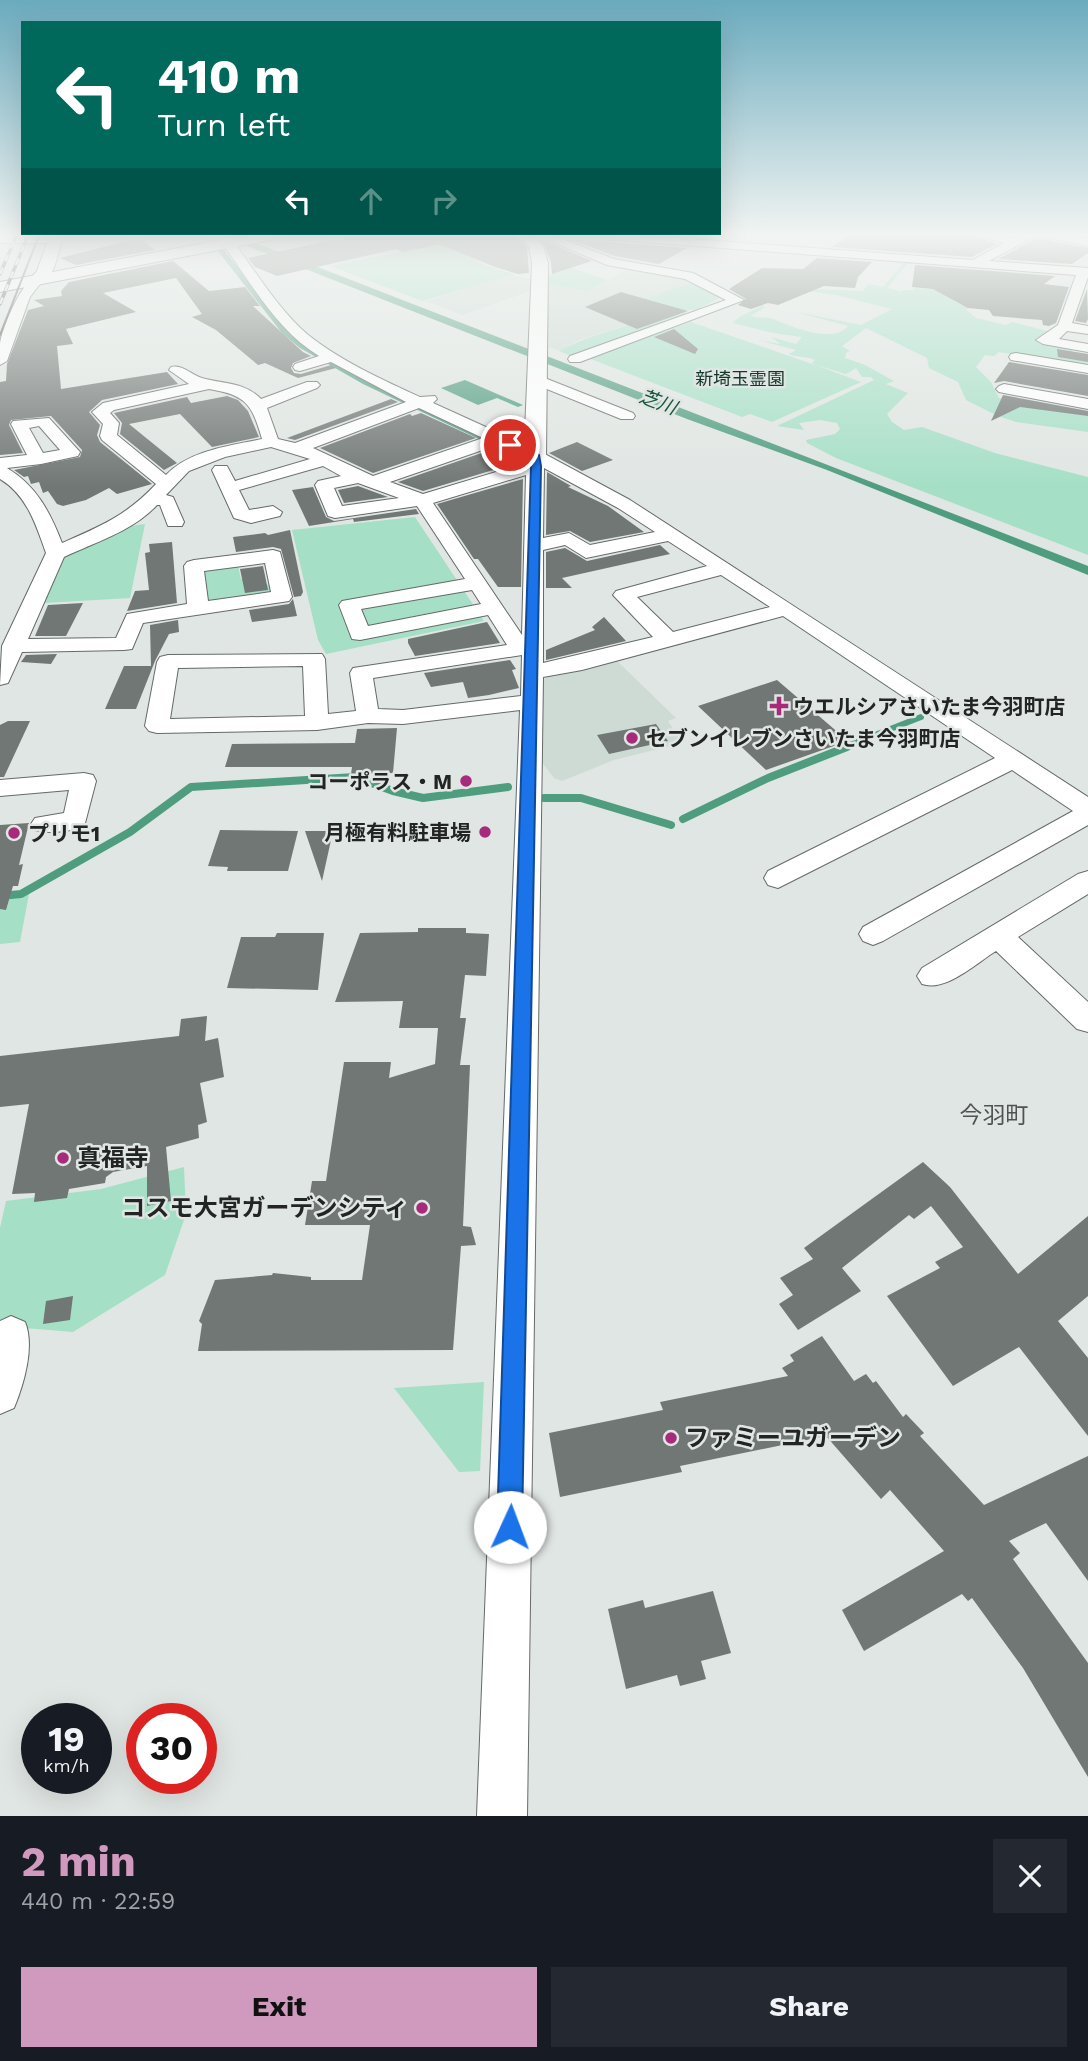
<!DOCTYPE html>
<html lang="en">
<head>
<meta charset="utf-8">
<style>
	:root { --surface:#171b24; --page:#242831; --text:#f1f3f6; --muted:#9ea1a6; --accent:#d099be }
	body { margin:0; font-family:"Work Sans","Noto Sans JP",sans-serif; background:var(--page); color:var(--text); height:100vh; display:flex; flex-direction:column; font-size:26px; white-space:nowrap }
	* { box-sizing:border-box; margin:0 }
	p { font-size:23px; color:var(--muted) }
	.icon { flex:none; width:38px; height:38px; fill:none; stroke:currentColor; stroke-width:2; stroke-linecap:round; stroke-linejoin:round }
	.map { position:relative; height:1816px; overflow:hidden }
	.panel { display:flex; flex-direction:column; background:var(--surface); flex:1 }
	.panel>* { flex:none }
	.guide { position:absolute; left:21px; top:21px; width:700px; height:214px; border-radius:0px; box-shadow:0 7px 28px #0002; background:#00695c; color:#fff; overflow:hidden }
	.speed { position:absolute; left:21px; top:1703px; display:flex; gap:14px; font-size:35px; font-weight:700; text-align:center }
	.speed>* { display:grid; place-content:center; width:91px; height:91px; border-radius:50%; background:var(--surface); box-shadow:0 7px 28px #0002; line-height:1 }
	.speed small { font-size:18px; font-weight:400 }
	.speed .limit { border:10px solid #d22; background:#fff; color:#111 }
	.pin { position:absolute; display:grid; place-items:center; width:60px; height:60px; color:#fff; margin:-30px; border:4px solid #fff; border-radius:50%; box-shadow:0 2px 7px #0007 }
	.me { position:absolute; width:77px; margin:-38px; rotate:2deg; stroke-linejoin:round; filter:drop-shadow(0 0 5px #0008) }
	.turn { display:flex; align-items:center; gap:24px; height:147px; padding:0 21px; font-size:32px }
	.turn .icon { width:91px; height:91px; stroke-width:2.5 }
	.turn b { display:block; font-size:49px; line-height:60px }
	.lanes { display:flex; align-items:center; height:66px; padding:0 21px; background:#0003; justify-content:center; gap:35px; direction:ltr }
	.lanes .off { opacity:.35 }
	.round { display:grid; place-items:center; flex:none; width:74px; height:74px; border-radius:0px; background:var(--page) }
	.overview { display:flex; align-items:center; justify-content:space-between; height:119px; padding:0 21px }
	h1 { font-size:42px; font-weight:700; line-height:52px; color:var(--accent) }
	.action { display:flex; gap:14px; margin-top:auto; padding:14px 21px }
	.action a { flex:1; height:80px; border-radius:0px; background:var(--accent); color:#111; font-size:28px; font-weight:700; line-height:80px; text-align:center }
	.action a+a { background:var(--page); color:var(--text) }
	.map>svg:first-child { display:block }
	.built { fill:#cedbd5 }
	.green { fill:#a5dfc6 }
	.water { fill:#4f9d7f }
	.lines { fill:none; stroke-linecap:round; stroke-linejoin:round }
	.stream-far1 { stroke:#4f9d7f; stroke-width:6 }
	.stream { stroke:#4f9d7f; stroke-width:8 }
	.building { fill:#717774 }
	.minor-casing { stroke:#656a68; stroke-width:2 }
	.tertiary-casing { stroke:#656a68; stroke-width:2 }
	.trunk-casing { stroke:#656a68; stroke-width:2 }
	.minor { fill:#fff; fill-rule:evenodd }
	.tertiary { fill:#fff; fill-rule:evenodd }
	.trunk { fill:#fff; fill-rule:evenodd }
	.tram { stroke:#4b4e4c; stroke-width:2 }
	.rail-casing { stroke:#4b4e4c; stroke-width:3.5 }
	.rail { stroke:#e0e6e3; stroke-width:2.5; stroke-dasharray:7; stroke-linecap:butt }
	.route { fill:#1a73e8; stroke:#114b97; stroke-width:2 }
	.poi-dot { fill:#a82a7a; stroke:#e0e6e3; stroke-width:2.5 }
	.labels { text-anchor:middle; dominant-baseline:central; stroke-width:5; stroke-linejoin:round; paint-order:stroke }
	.far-park-label { font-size:18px; fill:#13372a; stroke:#e0e6e3 }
	.far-water-label { font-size:19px; font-style:italic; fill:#17553f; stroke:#e0e6e3 }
	.poi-label { font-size:21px; font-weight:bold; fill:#222523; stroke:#e0e6e3; text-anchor:start }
	.neighbourhood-label { font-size:23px; fill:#4f5452; stroke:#e0e6e3 }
	.near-poi-label { font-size:24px; font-weight:bold; fill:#222523; stroke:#e0e6e3; text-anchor:start }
</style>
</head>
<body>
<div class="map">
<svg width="1088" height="1816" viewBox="0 0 1088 1816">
	<rect width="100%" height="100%" fill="#e0e6e3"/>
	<path class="built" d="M631 267 660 271 695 282 648 298 673 311 579 340 559 351 549 347 546 285 588 291Z
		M510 275 533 279V290L462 315 426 301Z
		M614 658 676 718 668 721 683 743 614 760 562 781 554 778 540 760 542 681 553 673Z"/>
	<path class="green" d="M409 233C453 233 449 247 483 264 493 269 504 271 515 274L422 301 331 266 434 245Z
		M907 259 917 264H907L887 288 902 292V290H913L914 288 968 292V309H965L976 318 1006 325 1012 322 1055 333 1052 336 1073 347 1071 355 1088 362 1086 367 999 352 994 356 985 355 976 367 991 382 999 398 1022 407 1088 415V432L1016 422 998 416 966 400 958 382 929 368 927 358 866 328 842 346 850 351 846 353 845 358 865 365 894 381 886 384 908 393 887 414 892 422 904 430 922 427 995 453 1088 477V555L836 458 807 443 806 440 835 434 840 429 837 423 820 420 799 423 804 430 777 426 874 380 871 377H862L856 368 846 374 816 365 861 382 772 422 750 414 742 417 588 358 691 322 815 365 812 363 815 360C808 356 797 358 789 354L796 350 758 340 781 344 771 337 796 344 802 337 773 333 733 323 739 317 762 306 765 307 751 316C759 319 767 316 773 319 791 326 833 345 848 326L796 312 861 325 892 309 836 295 784 288 863 291 868 284 883 287Z
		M573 268 607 280 588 291 547 285 546 276Z
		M695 282 724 296 697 309 681 311 692 315 576 358 559 351C594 332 635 326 672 310L647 298Z
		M415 517 484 621 326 654 318 640 292 530Z
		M145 524 130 598 44 603 63 555 123 527Z
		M237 562 241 579H246L248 587 273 584 275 593 205 602 200 570Z
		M29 894 20 942 0 944V898Z
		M184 1167 186 1214 165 1275 73 1332 0 1326V1228L6 1201 101 1189Z
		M484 1382 480 1471 459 1472 394 1388Z"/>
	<path class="water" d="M214 233H230L1088 566V575L827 470 687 419Z
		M224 250 293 335 487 438 481 440 363 384 300 348 282 333 218 251Z
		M465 380 523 405 518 407 497 398 478 405 441 388Z"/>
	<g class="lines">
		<path class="stream-far1" d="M842 748 921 717"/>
		<path class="stream" d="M544 798H581L671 825
			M683 819 768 778 847 747
			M0 896 21 894 130 832 191 787 355 777 393 791 423 798 508 787"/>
	</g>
	<path class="building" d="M856 232H962L997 244 972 257 831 247Z
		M359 233H514L527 248 529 273 518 274 495 267 439 244 402 252 396 249 277 276 255 267 248 258 356 235 366 236Z
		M139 238 155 250 76 265 60 258Z
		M1037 238 1088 248V253L1072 264 998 259Z
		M569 239 687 248 659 264 615 256Z
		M542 240 592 261 552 274 551 262Z
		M817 258 872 262 858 277 855 288 824 286 778 305 768 303 751 309 738 305 746 299 729 289 762 268 803 269Z
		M173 261 209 291 245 287 260 306H253L303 352 311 356 293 363 291 368 294 373 301 374 331 365 336 368 298 378 265 363 258 365 216 330 192 317 202 314 176 278 103 293 136 312 66 329 73 344 57 346 61 389 167 372 178 384 102 400 89 412 100 425 97 435 100 442 152 484 117 494 109 488 86 500 63 506 57 504 48 491 43 493 39 482 31 484 28 476 24 477 14 470 80 457 82 450 51 416 11 420 9 425 23 453 0 455V382L6 381 7 364 28 310 44 306 34 300 62 296 61 291 69 282Z
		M915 265 1055 276 1044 284 1069 287 1056 323 1049 326 1043 325 1042 320 993 316 989 310 968 308 933 289 912 287Z
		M1087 289 1088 319 1086 323 1075 321Z
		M621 292 688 311 637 329 585 307Z
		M674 329 698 349 695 354 654 337Z
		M1057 349 1088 354V362L1058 357Z
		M1009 362 1088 375V396L1004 381 994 383Z
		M1003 395 1088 411V416L1020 407 991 421Z
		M227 396 238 400 248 411 259 437 212 447 180 414 129 424 177 463 164 470 120 434 122 423 114 413 187 397 191 403Z
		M391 399 398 402 295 440 287 438Z
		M421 413 476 438 373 473 320 448 410 414 412 416Z
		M577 442 613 460 582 471 549 453Z
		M496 448 523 461 423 491 398 482Z
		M547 472 571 486 568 487 608 506 644 532 590 542 570 531 546 535Z
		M523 479 521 587H498L478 559H474L437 504Z
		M358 486 388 497 344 503 338 490Z
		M313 487 326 517 334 521 416 509 419 514 354 522 353 519 309 526 292 490Z
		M290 530 303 592 301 596 294 597 281 549 273 547 236 552 233 537 265 533 268 535Z
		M172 542 177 603 127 611 135 591 149 590 145 553 150 552 149 544Z
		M660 545 670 554 562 578 572 588H546V552L565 548 587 561Z
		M263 566 268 590 245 593 240 569Z
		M293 599 297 616 252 622 249 610 289 604Z
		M83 603 66 636H35L48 605Z
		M604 617 626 641 546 660V650L595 630 592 627Z
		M178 620 179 632 169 634 155 661 136 709H105L124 666H151L150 625Z
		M487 622 500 643 415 656 408 643V639Z
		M57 654 51 664 21 662 26 655Z
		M510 660 516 669 512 670 519 688 489 695 468 698 463 682 431 687 424 673Z
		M777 680 848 741 766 770 698 706Z
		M8 721H30L4 777H0V725Z
		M656 724 668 741 609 754 597 735Z
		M397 728 393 773 351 774 352 767H225L232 744 355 743 357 729Z
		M29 823 19 865 23 864 18 886H13L6 910 0 909V825Z
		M220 830 298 831 288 871H227L228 867 208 866Z
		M305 831H333L322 881Z
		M418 928H466V933L489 934 486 976 465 975 460 1018H466L460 1065H470L463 1226 471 1227 476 1245 461 1246 453 1350 198 1351 202 1324 199 1321 215 1280 272 1275 273 1273 311 1277V1280H362L370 1225H305L312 1181H326L344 1062H391L389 1078 435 1064 438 1028H399L403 1001 335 1002 360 933 418 932Z
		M277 933H324L318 990 227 988 241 937H275Z
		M207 1016 205 1041 218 1038 224 1077 200 1083 207 1122 198 1125 199 1138 166 1147 171 1201 147 1206V1166L113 1172 106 1177 105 1183 69 1189 67 1198 34 1202 35 1193 12 1194 29 1104 0 1107V1056L179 1036 181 1019Z
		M923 1162 950 1187 1018 1274 1088 1216V1296L1058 1321 1088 1358V1436L1019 1347 953 1386 887 1296 940 1268 935 1262 963 1247 931 1206 914 1219 909 1215 842 1268 861 1291 798 1330 779 1304 793 1295 780 1278 813 1259 804 1248Z
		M73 1296 70 1320 43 1324 46 1301Z
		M822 1336 854 1381 866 1374 873 1383 876 1381 903 1417 906 1414 924 1433 920 1436 984 1505 1088 1456V1581L1046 1523 1009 1541 1020 1553 1013 1559 1088 1663V1777L1023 1668 972 1598 968 1601 962 1594 864 1651 842 1610 944 1551 890 1490 881 1499 826 1436 680 1466 682 1472 560 1497 549 1433 663 1410 660 1402 788 1376 782 1368 794 1361 790 1355Z
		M713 1591 731 1653 701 1661 706 1679 680 1686 677 1675 626 1689 608 1609 643 1600 645 1608Z"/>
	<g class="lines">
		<g class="minor-casing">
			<path id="minor" d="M964 232H987L1014 238C1036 226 1064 234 1088 238V246L1037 235 989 261 1088 268V277L1072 323 1088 326V334L1067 331 1059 339 1088 344V352L1043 344 1036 340 1058 325 1076 275 566 236 560 233H610L973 260 1004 243Z
				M531 233H547L614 259 693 273 744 300 580 362H570L568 359 570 356 726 300 685 279 607 265Z
				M225 241H233C256 272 278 309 307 334 339 360 383 380 420 397L435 396 437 399 433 403 541 452 630 500 1088 797V825L883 941 873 945 863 941 859 934 863 927 1073 811 1012 770 778 888 768 885 764 878 768 871 995 758 783 616 582 670 543 677 527 1816H477L520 710 403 724 368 723 317 730 157 733 149 731 145 726 157 662 160 657 168 655 322 654 325 659 328 714 356 711 350 673 353 668 507 645 488 615 360 640 352 639 339 605 342 601 465 579 417 506 335 518 328 516 315 485 318 481 341 476 323 466 239 490 249 510 273 506 282 512 280 516 251 523 234 518 212 470 215 466H227L235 481 310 459 271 447 225 457 189 471 166 495 173 497 184 522 182 526H168L160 505H157C133 531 96 542 64 557L28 639 116 638 127 614 187 604 184 566 187 562 194 560 273 550 280 552 292 597 289 601 143 623 132 649 124 650 22 652 8 683 0 685 2 646 46 553C36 525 27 495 0 479V458L27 455 11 424 13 421 49 418 80 452 78 456 41 464 7 468C36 485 50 512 62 543 101 526 126 516 156 484L102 440 100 436 103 424 92 412 103 403 189 384 169 370 171 367C183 364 191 375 202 378 223 384 245 382 261 399L307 382H317L320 385 317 388 267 408 278 439 295 443 406 402 331 362 300 371 295 370 293 367 295 364 319 356C277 331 251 283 223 244ZM209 389C246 395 252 404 262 439 229 446 190 450 166 475L117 435 119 423 110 413 114 410ZM419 408 483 438 373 476 313 448ZM39 426 60 450 43 453 29 428ZM497 445 526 458V463L423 494 390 482ZM544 468 618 508 655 532 590 545 569 533 543 538ZM526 475 522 635 433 503ZM358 483 399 498 342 506 334 488ZM668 541 707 566 616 591 613 595 653 637 543 663V550L565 545 586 558ZM265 563 271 592 208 601 204 571ZM721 575 770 607 673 632 637 597ZM472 590 481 604 368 626 361 609ZM522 655 521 696 403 710 378 709 373 678ZM303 666 305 716 170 719 178 668Z
				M37 276 43 280 30 297 7 361 0 365C0 358 0 350 0 343 3 326 21 282 37 276Z
				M1016 353 1088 365V373L1011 360 1009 357 1011 354Z
				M537 375 633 413 635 416 633 419H621L532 383 529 380Z
				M1004 384 1088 399V409L999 392 996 389 999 386Z
				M84 773 93 775 96 781 84 827C69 831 50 834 35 830L31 824 35 818 64 813 69 790 0 796V780Z
				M1088 871V894L1018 937 1088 1002V1032L1077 1029 996 951C975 964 946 992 922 984L917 976 922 968 1078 874Z
				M11 1316 25 1322C35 1346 24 1384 14 1408L0 1414V1321Z"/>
		</g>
		<g class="tertiary-casing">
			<path id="tertiary" d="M43 233 60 237 62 240C57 255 55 280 37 285L29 280 37 271 47 243H0V235Z
				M517 233H532L543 246 548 263 546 456 543 461H527L524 456 532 263 529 247Z"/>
		</g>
		<g class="trunk-casing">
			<path id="trunk" d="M257 233H289L281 238 0 292V282Z"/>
		</g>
		<use href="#minor" class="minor"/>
		<use href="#tertiary" class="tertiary"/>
		<use href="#trunk" class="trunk"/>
		<path class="tram" d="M0 335 40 233"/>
		<g class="rail-casing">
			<path id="rail" d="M0 274 18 232
				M0 304 29 233"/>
		</g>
		<use href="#rail" class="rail"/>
	</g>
	<linearGradient id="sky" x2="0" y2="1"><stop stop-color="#6babbe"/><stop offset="0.48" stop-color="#f1f4f2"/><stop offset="1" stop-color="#f1f4f2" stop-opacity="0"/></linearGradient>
	<rect width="1088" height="487" fill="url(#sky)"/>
	<path class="route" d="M507 443H513L539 455 541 466 522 1527 518 1535 510 1539 501 1535 497 1527 531 466V458L507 447Z"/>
	<g class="poi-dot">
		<path d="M775.5 695.5h7v7h7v7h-7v7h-7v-7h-7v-7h7z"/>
		<circle cx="632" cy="738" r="7"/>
		<circle cx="466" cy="781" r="7"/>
		<circle cx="485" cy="832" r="7"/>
		<circle cx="14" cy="833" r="7"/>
		<circle cx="63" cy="1158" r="7"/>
		<circle cx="422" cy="1208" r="7"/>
		<circle cx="671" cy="1438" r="7"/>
	</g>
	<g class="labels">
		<g class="far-park-label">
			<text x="740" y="378">新埼玉霊園</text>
		</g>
		<g class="far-water-label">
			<text transform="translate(658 402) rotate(21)">芝川</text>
		</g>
		<g class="poi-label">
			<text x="793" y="706">ウエルシアさいたま今羽町店</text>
			<text x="646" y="738">セブンイレブンさいたま今羽町店</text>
			<text x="452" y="781" text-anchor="end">コーポラス・M</text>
			<text x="471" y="832" text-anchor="end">月極有料駐車場</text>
			<text x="28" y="833">プリモ1</text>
		</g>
		<g class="neighbourhood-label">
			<text x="994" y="1115">今羽町</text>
		</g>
		<g class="near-poi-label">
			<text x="77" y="1158">真福寺</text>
			<text x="408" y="1208" text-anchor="end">コスモ大宮ガーデンシティ</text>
			<text x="685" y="1438">ファミーユガーデン</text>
		</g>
	</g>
</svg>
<div class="speed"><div>19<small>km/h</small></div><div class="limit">30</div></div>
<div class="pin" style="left:510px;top:445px;background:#d93025"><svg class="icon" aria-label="arrive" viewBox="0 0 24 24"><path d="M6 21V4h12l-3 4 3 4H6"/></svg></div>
<svg class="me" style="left:510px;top:1527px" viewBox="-20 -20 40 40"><circle r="19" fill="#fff"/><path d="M0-13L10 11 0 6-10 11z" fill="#1a73e8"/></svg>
<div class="guide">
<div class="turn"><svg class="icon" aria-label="left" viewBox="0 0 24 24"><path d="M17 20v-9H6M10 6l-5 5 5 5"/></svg><div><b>410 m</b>Turn left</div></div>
<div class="lanes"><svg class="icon" aria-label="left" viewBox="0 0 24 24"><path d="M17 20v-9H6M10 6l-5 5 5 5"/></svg><svg class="icon off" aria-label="ahead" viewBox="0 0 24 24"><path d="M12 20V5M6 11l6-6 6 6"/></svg><svg class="icon off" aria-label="right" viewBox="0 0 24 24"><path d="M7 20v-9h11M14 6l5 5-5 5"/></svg></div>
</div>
</div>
<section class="panel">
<div class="overview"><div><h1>2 min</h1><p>440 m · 22:59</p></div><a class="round"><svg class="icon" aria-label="close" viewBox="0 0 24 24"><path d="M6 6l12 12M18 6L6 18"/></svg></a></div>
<div class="action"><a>Exit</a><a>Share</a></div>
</section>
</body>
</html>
